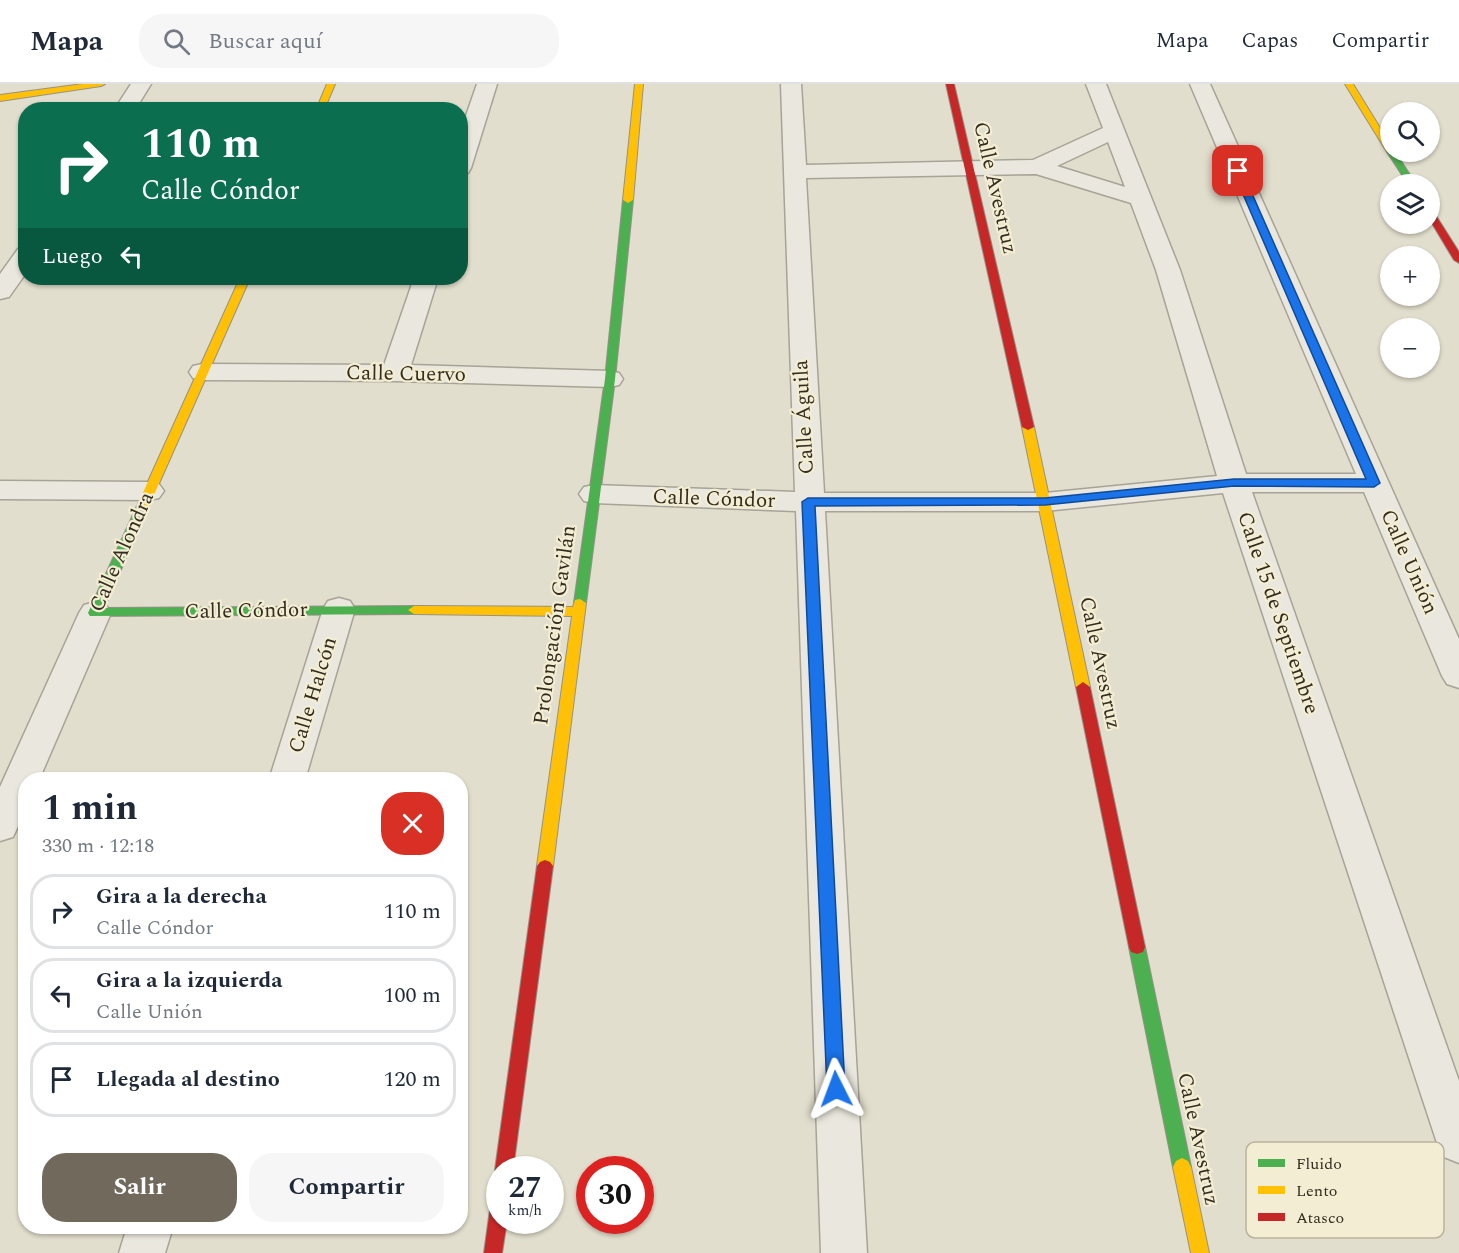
<!DOCTYPE html>
<html lang="es">
<head>
<meta charset="utf-8">
<style>
	:root { --surface:#fff; --page:#f6f6f7; --text:#1f2937; --muted:#747a83; --line:#e0e1e3; --accent:#716a5c }
	body { margin:0; font-family:Spectral,serif; background:var(--page); color:var(--text); height:100vh; display:flex; flex-direction:column; font-size:22px; white-space:nowrap }
	* { box-sizing:border-box; margin:0 }
	p { font-size:20px; color:var(--muted) }
	.icon { flex:none; width:33px; height:33px; fill:none; stroke:currentColor; stroke-width:2; stroke-linecap:round; stroke-linejoin:round }
	.map { position:relative; flex:1; overflow:hidden }
	.sheet { position:absolute; left:18px; top:688px; width:450px; height:462px; display:flex; flex-direction:column; background:var(--surface); border-radius:24px; box-shadow:0 2px 4px #0004 }
	.sheet>* { flex:none }
	.top-card { position:absolute; left:18px; top:18px; width:450px; height:183px; border-radius:24px; box-shadow:0 2px 4px #0004; background:#0b6e4f; color:#fff; overflow:hidden }
	.fabs { position:absolute; left:1380px; top:18px; display:grid; gap:12px }
	.fabs a { display:grid; place-items:center; width:60px; height:60px; border-radius:50%; background:var(--surface); box-shadow:0 2px 4px #0004; font-size:30px }
	.speed { position:absolute; left:486px; top:1072px; display:flex; gap:12px; font-size:30px; font-weight:700; text-align:center }
	.speed>* { display:grid; place-content:center; width:78px; height:78px; border-radius:50%; background:var(--surface); box-shadow:0 2px 4px #0004; line-height:1 }
	.speed small { font-size:15px; font-weight:400 }
	.speed .limit { border:9px solid #d22; background:#fff; color:#111 }
	.pin { position:absolute; display:grid; place-items:center; width:51px; height:51px; color:#fff; margin:-26px; border-radius:12px; box-shadow:0 3px 9px #0006 }
	.me { position:absolute; width:66px; margin:-33px; rotate:357deg; stroke-linejoin:round; filter:drop-shadow(0 0 4px #0008) }
	.turn { display:flex; align-items:center; gap:21px; height:126px; padding:0 24px; font-size:27px }
	.turn .icon { width:78px; height:78px; stroke-width:2.5 }
	.turn b { display:block; font-size:42px; line-height:51px }
	.then { display:flex; align-items:center; height:57px; padding:0 24px; background:#0003; gap:12px; font-size:22px }
	.round { display:grid; place-items:center; flex:none; width:63px; height:63px; border-radius:24px; background:var(--page) }
	.head { display:flex; align-items:center; justify-content:space-between; height:102px; padding:0 24px }
	h1 { font-size:36px; font-weight:700; line-height:45px }
	.cta { display:flex; gap:12px; margin-top:auto; padding:12px 24px }
	.cta a { flex:1; height:69px; border-radius:24px; background:var(--accent); color:#fff; font-size:24px; font-weight:700; line-height:69px; text-align:center }
	.cta a+a { background:var(--page); color:var(--text) }
	ul { padding:0; list-style:none }
	li { display:flex; align-items:center; gap:18px; height:75px; margin:0 12px 9px; padding:0 12px; border:3px solid var(--line); border-radius:24px }
	li div { flex:1 }
	li b { display:block; font-size:22px }
	li em { font-style:normal }
	header { display:flex; align-items:center; gap:36px; box-sizing:border-box; height:84px; padding:0 30px; background:var(--surface); border-bottom:2px solid var(--line) }
	header strong { font-size:28px }
	nav { display:flex; gap:33px; margin-inline-start:auto; font-size:21px }
	.search { width:420px; height:54px; background:var(--page); display:flex; align-items:center; gap:15px; box-sizing:border-box; padding:0 21px; border-radius:24px; color:var(--muted); font-size:22px }
	.map>svg:first-child { display:block }
	.lines { fill:none; stroke-linecap:round; stroke-linejoin:round }
	.street-casing { stroke:#a7a396; stroke-width:3 }
	.fast-casing { stroke:#969286; stroke-width:2 }
	.slow-casing { stroke:#969286; stroke-width:2 }
	.jam-casing { stroke:#969286; stroke-width:2 }
	.street { fill:#eae8de; fill-rule:evenodd }
	.fast { fill:#4caf50; fill-rule:evenodd }
	.slow { fill:#ffc107; fill-rule:evenodd }
	.jam { fill:#c62828; fill-rule:evenodd }
	.route { fill:#1a73e8; stroke:#114b97; stroke-width:1.5 }
	.labels { text-anchor:middle; dominant-baseline:central; stroke-width:4.5; stroke-linejoin:round; paint-order:stroke }
	.street-label { font-size:21px; fill:#342c1f; stroke:#f2edd3 }
	.key { fill:#f2edd3; stroke:#b9b39d; stroke-width:1.5 }
	.key-label { font-size:16px; fill:#342c1f }
</style>
</head>
<body>
<header>
<strong>Mapa</strong>
<div class="search"><svg class="icon" aria-label="search" viewBox="0 0 24 24"><circle cx="10" cy="10" r="6"/><path d="M15 15l6 6"/></svg>Buscar aquí</div>
<nav><a>Mapa</a><a>Capas</a><a>Compartir</a></nav>
</header>
<div class="map">
<svg width="1459" height="1169" viewBox="0 0 1459 1169">
	<rect width="100%" height="100%" fill="#e2decd"/>
	<g class="lines">
		<g class="street-casing">
			<path id="street" d="M131 0H151L135 26H114Z
				M477 0H497L471 84 468 89 460 90V49Z
				M781 0H801L806 81 1033 76 1103 44 1086 0H1106L1180 186 1246 390H1356L1190 0H1210L1459 555V604L1447 600 1442 592 1364 408H1252L1459 997V1079L1444 1073 1437 1059 1223 409 1045 427H825L867 1169H821L796 427 594 419 584 417 579 410 584 403 594 401 795 408ZM1108 58 1125 103 1057 82ZM1036 90 1131 119 1156 186 1217 392 1045 409H824L806 94Z
				M26 163V189L9 213 0 215V190L18 165Z
				M414 194H438L411 281 610 287 619 289 623 295 619 301 610 303 395 297 202 296 193 294 189 288 193 282 202 280 384 281Z
				M0 397 149 398 159 400 164 407 159 414 149 416 0 415Z
				M339 514 350 517 355 525 305 696H269L323 525 328 517Z
				M95 518 106 521 111 529 39 696H26C26 721 24 731 13 753L0 757V703L79 529 84 521Z
				M127 1143H173L165 1169H119Z"/>
		</g>
		<g class="fast-casing">
			<path id="fast" d="M1390 65V68H1395L1416 100H1408L1387 68Z
				M628 113 633 116 615 295 586 519 580 523 574 519 605 295 623 116Z
				M143 418 149 422 104 524 414 522 420 526 414 530 90 532 88 529 137 422Z
				M1137 856 1143 858 1145 863 1191 1083 1188 1089 1182 1092 1176 1089 1173 1083 1129 863 1131 858Z"/>
		</g>
		<g class="slow-casing">
			<path id="slow" d="M83 0H105L101 2 0 17V11Z
				M327 0H335L324 26H316Z
				M635 0H643L633 116 628 119 623 116Z
				M1345 0H1353L1390 60V68H1393H1387Z
				M240 194H250L149 422 143 426 139 425 137 422Z
				M1028 340 1034 343 1090 603 1083 608 1076 603 1022 343Z
				M580 515 586 519 553 782 550 786 545 788 540 786 537 782 572 532 414 530 408 526 414 522 573 523 575 516Z
				M1182 1074 1188 1077 1191 1083 1209 1169H1191L1173 1083 1176 1077Z"/>
		</g>
		<g class="jam-casing">
			<path id="jam" d="M946 0H954L1034 343 1028 346 1022 343Z
				M1430 126 1433 127 1459 168V179L1454 176 1430 136Z
				M1083 598 1090 603 1145 863 1143 868 1137 870 1131 868 1129 863 1076 603Z
				M545 776 550 778 553 782 513 1086H500V1093L495 1086 537 782 540 778Z
				M500 1109V1137H507L502 1169H484L491 1118 494 1112Z"/>
		</g>
		<use href="#street" class="street"/>
		<use href="#fast" class="fast"/>
		<use href="#slow" class="slow"/>
		<use href="#jam" class="jam"/>
	</g>
	<path class="route" d="M1238 84 1242 87 1380 399 1374 403 1234 402 1045 421 815 422 845 1005 842 1010 836 1013 830 1010 827 1005 802 418 808 414H1045L1234 395H1366L1233 87Z"/>
	<g class="labels">
		<g class="street-label">
			<text transform="translate(995 104) rotate(77)">Calle Avestruz</text>
			<text transform="translate(406 290) rotate(1)">Calle Cuervo</text>
			<text transform="translate(804 333) rotate(-93)">Calle Águila</text>
			<text transform="translate(714 415) rotate(2)">Calle Cóndor</text>
			<text transform="translate(122 468) rotate(-66)">Calle Alondra</text>
			<text transform="translate(1409 478) rotate(66)">Calle Unión</text>
			<text transform="translate(246 527) rotate(-1)">Calle Cóndor</text>
			<text transform="translate(1278 529) rotate(71)">Calle 15 de Septiembre</text>
			<text transform="translate(555 541) rotate(-82)">Prolongación Gavilán</text>
			<text transform="translate(1100 579) rotate(78)">Calle Avestruz</text>
			<text transform="translate(313 611) rotate(-73)">Calle Halcón</text>
			<text transform="translate(1198 1055) rotate(78)">Calle Avestruz</text>
		</g>
	</g>
	<rect x="1246" y="1058" width="198" height="96" rx="9" class="key"/>
	<rect x="1258" y="1075" width="27" height="8" fill="#4caf50"/>
	<rect x="1258" y="1102" width="27" height="8" fill="#ffc107"/>
	<rect x="1258" y="1129" width="27" height="8" fill="#c62828"/>
	<g class="key-label">
		<text x="1296" y="1085">Fluido</text>
		<text x="1296" y="1112">Lento</text>
		<text x="1296" y="1139">Atasco</text>
	</g>
</svg>
<div class="fabs">
<a><svg class="icon" aria-label="search" viewBox="0 0 24 24"><circle cx="10" cy="10" r="6"/><path d="M15 15l6 6"/></svg></a>
<a><svg class="icon" aria-label="layers" viewBox="0 0 24 24"><path d="M12 4l9 5-9 5-9-5zM3 14l9 5 9-5"/></svg></a>
<a>+</a>
<a>−</a>
</div>
<div class="speed"><div>27<small>km/h</small></div><div class="limit">30</div></div>
<div class="pin" style="left:1238px;top:87px;background:#d93025"><svg class="icon" aria-label="arrive" viewBox="0 0 24 24"><path d="M6 21V4h12l-3 4 3 4H6"/></svg></div>
<svg class="me" style="left:836px;top:1005px" viewBox="-20 -20 40 40"><path d="M0-17L14 15 0 8-14 15z" fill="#1a73e8" stroke="#fff" stroke-width="4"/></svg>
<div class="top-card">
<div class="turn"><svg class="icon" aria-label="right" viewBox="0 0 24 24"><path d="M7 20v-9h11M14 6l5 5-5 5"/></svg><div><b>110 m</b>Calle Cóndor</div></div>
<div class="then">Luego<svg class="icon" aria-label="left" viewBox="0 0 24 24"><path d="M17 20v-9H6M10 6l-5 5 5 5"/></svg></div>
</div>
<section class="sheet">
<div class="head"><div><h1>1 min</h1><p>330 m · 12:18</p></div><a class="round" style="background:#d93025;color:#fff"><svg class="icon" aria-label="close" viewBox="0 0 24 24"><path d="M6 6l12 12M18 6L6 18"/></svg></a></div>
<ul>
<li><svg class="icon" aria-label="right" viewBox="0 0 24 24"><path d="M7 20v-9h11M14 6l5 5-5 5"/></svg><div><b>Gira a la derecha</b><p>Calle Cóndor</p></div><em>110 m</em></li>
<li><svg class="icon" aria-label="left" viewBox="0 0 24 24"><path d="M17 20v-9H6M10 6l-5 5 5 5"/></svg><div><b>Gira a la izquierda</b><p>Calle Unión</p></div><em>100 m</em></li>
<li><svg class="icon" aria-label="arrive" viewBox="0 0 24 24"><path d="M6 21V4h12l-3 4 3 4H6"/></svg><div><b>Llegada al destino</b></div><em>120 m</em></li>
</ul>
<div class="cta"><a>Salir</a><a>Compartir</a></div>
</section>
</div>
</body>
</html>
